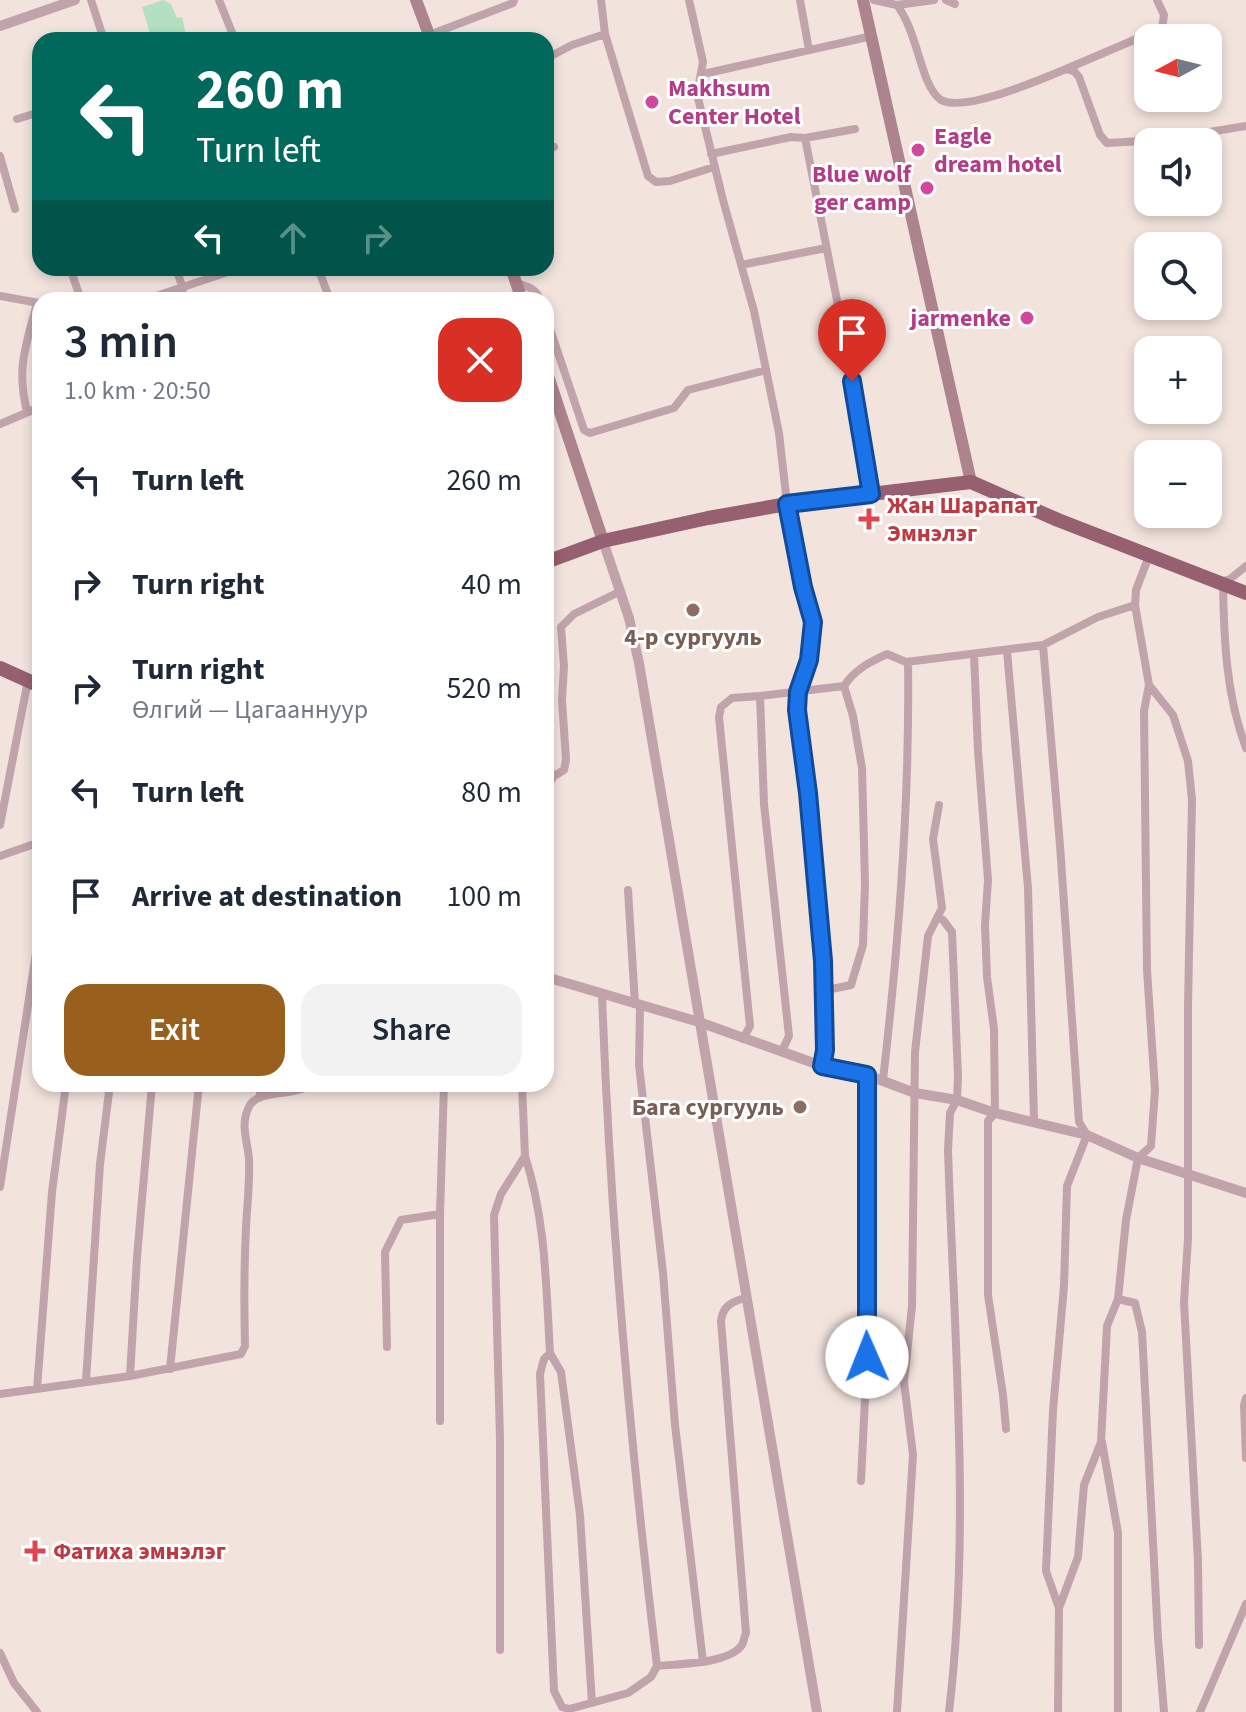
<!DOCTYPE html>
<html lang="en">
<head>
<meta charset="utf-8">
<style>
	:root { --surface:#fff; --page:#f2f2f3; --text:#1f2937; --muted:#747a83; --accent:#99601d }
	body { margin:0; font-family:"Source Sans 3",sans-serif; background:var(--page); color:var(--text); height:100vh; display:flex; flex-direction:column; font-size:30px; white-space:nowrap }
	* { box-sizing:border-box; margin:0 }
	p { font-size:26px; color:var(--muted) }
	.icon { flex:none; width:44px; height:44px; fill:none; stroke:currentColor; stroke-width:2; stroke-linecap:round; stroke-linejoin:round }
	.map { position:relative; flex:1; overflow:hidden }
	.sheet { position:absolute; left:32px; top:292px; width:522px; height:800px; display:flex; flex-direction:column; background:var(--surface); border-radius:24px; box-shadow:0 4px 12px #0003 }
	.sheet>* { flex:none }
	.banner { position:absolute; left:32px; top:32px; width:522px; height:244px; border-radius:24px; box-shadow:0 4px 12px #0003; background:#00695c; color:#fff; overflow:hidden }
	.needle { width:52px; rotate:263deg }
	.buttons { position:absolute; left:1134px; top:24px; display:grid; gap:16px }
	.buttons a { display:grid; place-items:center; width:88px; height:88px; border-radius:16px; background:var(--surface); box-shadow:0 4px 12px #0003; font-size:40px }
	.pin { position:absolute; display:grid; place-items:center; width:68px; height:68px; color:#fff; margin:-82px -34px; border-radius:50% 50% 50% 0; rotate:-45deg; box-shadow:0 0 8px #0007 }
	.pin .icon { rotate:45deg }
	.me { position:absolute; width:88px; margin:-44px; rotate:359deg; stroke-linejoin:round; filter:drop-shadow(0 0 6px #0008) }
	.turn { display:flex; align-items:center; gap:28px; height:168px; padding:0 32px; font-size:36px }
	.turn .icon { width:104px; height:104px; stroke-width:2.5 }
	.turn b { display:block; font-size:56px; line-height:68px }
	.lanes { display:flex; align-items:center; height:76px; padding:0 32px; background:#0003; justify-content:center; gap:40px; direction:ltr }
	.lanes .off { opacity:.35 }
	.round { display:grid; place-items:center; flex:none; width:84px; height:84px; border-radius:24px; background:var(--page) }
	.summary { display:flex; align-items:center; justify-content:space-between; height:136px; padding:0 32px }
	h1 { font-size:48px; font-weight:600; line-height:60px }
	.cta { display:flex; gap:16px; margin-top:auto; padding:16px 32px }
	.cta a { flex:1; height:92px; border-radius:24px; background:var(--accent); color:#fff; font-size:32px; font-weight:600; line-height:92px; text-align:center }
	.cta a+a { background:var(--page); color:var(--text) }
	ul { padding:0; list-style:none }
	li { display:flex; align-items:center; gap:24px; height:104px; padding:0 32px }
	li div { flex:1 }
	li b { display:block; font-size:30px }
	li em { font-style:normal }
	.map>svg:first-child { display:block }
	.green { fill:#b2e0c0 }
	.lines { fill:none; stroke-linecap:round; stroke-linejoin:round }
	.minor { stroke:#c1a4ab; stroke-width:8 }
	.tertiary { stroke:#c1a4ab; stroke-width:10 }
	.secondary { stroke:#ad838e; stroke-width:12 }
	.trunk { stroke:#966070; stroke-width:14 }
	.route-casing { stroke:#114b97; stroke-width:20 }
	.route { stroke:#1a73e8; stroke-width:14 }
	.hotel-dot { fill:#d1479c; stroke:#fff; stroke-width:3 }
	.health-dot { fill:#e0444e; stroke:#fff; stroke-width:3 }
	.education-dot { fill:#8d6e63; stroke:#fff; stroke-width:3 }
	.labels { text-anchor:middle; dominant-baseline:central; stroke-width:6; stroke-linejoin:round; paint-order:stroke }
	.hotel-label { font-size:24px; font-weight:bold; fill:#b23c85; stroke:#fff; text-anchor:start }
	.health-label { font-size:24px; font-weight:bold; fill:#be3a42; stroke:#fff; text-anchor:start }
	.education-label { font-size:24px; font-weight:bold; fill:#785e54; stroke:#fff }
</style>
</head>
<body>
<div class="map">
<svg width="1246" height="1712" viewBox="0 0 1246 1712">
	<rect width="100%" height="100%" fill="#f2e3dd"/>
	<path class="green" d="M163 0 171 4 177 18 182 17 186 35 185 38 152 40 142 7Z"/>
	<g class="lines">
		<path class="minor" d="M91 0 104 40
			M219 0 235 40
			M601 0 605 34 648 176 656 182 670 181 714 167
			M689 0 703 62 697 94 723 200 754 311 779 433 787 504 803 587 813 622 809 660 798 692 797 710 808 793 823 961 825 1050 822 1066
			M800 0 809 50
			M874 0 897 5C913 27 917 55 927 80 930 87 935 96 941 100 964 113 1042 79 1066 69L1074 71 1079 77 1100 135 1107 143 1161 140 1246 126
			M946 0 955 4
			M897 5 934 0
			M429 35 513 3 514 0
			M1066 69 1162 28 1164 15 1157 0
			M546 70 549 57 572 45 605 34
			M703 74 872 36
			M17 119 40 112
			M855 129 805 138 858 407 871 494
			M546 150 554 147
			M711 154 791 137 805 138
			M0 156 15 209
			M741 265 826 248
			M70 268 81 300
			M176 268 183 289
			M318 268 330 300
			M517 283C528 287 536 288 540 300
			M0 296 39 303
			M144 300 240 268
			M546 317 584 430 590 433 674 408 688 390 766 370
			M27 412C16 367 26 346 37 303
			M0 424 40 407
			M1220 582 1230 579 1246 566
			M1223 584C1224 640 1226 695 1246 748
			M1043 645 1060 845 1079 1122 1087 1135 1067 1186 1064 1286 1053 1410 1046 1571 1059 1608
			M1007 651 1028 888 1034 1121
			M974 654 978 751 988 880 985 925 987 977 994 1029 995 1113 988 1121V1295L1003 1395 1006 1429
			M1149 685 1173 715 1188 761 1192 800 1188 1006V1238L1184 1302 1198 1561 1199 1645
			M760 696 844 686C855 669 870 662 887 654L906 662 1043 645 1098 617 1135 605 1136 590 1149 556
			M546 789 554 776 564 770 566 760 562 700 564 666 561 627 574 614 621 591
			M0 825 28 680
			M0 856 40 842
			M628 890 635 1004
			M943 920 952 932 958 1076 957 1100 950 1113 948 1150C954 1337 971 1526 949 1712
			M822 991 851 985 863 945 865 884 862 768 853 716 844 686
			M640 1006 639 1065 663 1273 675 1425 703 1662
			M743 1039 750 1026 719 717 721 707 732 698 760 696 764 804 789 1036 782 1051
			M883 1080C899 941 910 803 908 662
			M260 1084V1096
			M525 1156C546 1221 546 1287 550 1353L544 1359 540 1374 554 1691 562 1707 569 1709 628 1693 651 1677 657 1666C630 1442 610 1219 602 994
			M0 1187 40 927
			M1118 1299 1135 1303 1142 1332 1158 1638 1164 1712
			M387 1347 385 1252 401 1220 440 1214
			M550 1353 561 1372 580 1515 592 1703
			M170 1369 199 1084
			M130 1376 137 1257 152 1084
			M86 1381 100 1164 110 1084
			M37 1389 52 1192 66 1084
			M0 1394 130 1376 241 1354 245 1346C244 1306 244 1268 246 1228 247 1206 250 1182 249 1160 248 1142 239 1123 250 1105 260 1089 294 1097 312 1084
			M1246 1398 1244 1405 1246 1458
			M440 1421V1214L444 1084
			M1102 1442 1118 1533V1712
			M861 1481 867 1357V1075
			M500 1650V1439L494 1215 501 1194 525 1156 522 1084
			M0 1653 14 1683 37 1712
			M657 1666C678 1664 729 1664 742 1645 744 1641 744 1637 746 1633L721 1321C723 1306 731 1302 745 1298
			M897 1712 913 1455 904 1382 912 1306 915 1052 928 936 942 908 933 839 939 805
			M1058 1712 1059 1608 1078 1557 1084 1485 1101 1442 1107 1326 1118 1299 1126 1220 1138 1158 1151 1146 1155 1090 1147 970 1144 711 1149 685 1135 605
			M1200 1712 1246 1604"/>
		<path class="tertiary" d="M0 26 75 0
			M603 541 629 618 639 663 817 1712
			M546 977 699 1022 822 1066 867 1075 915 1093 957 1100 995 1113 1087 1135 1138 1158 1246 1193"/>
		<path class="secondary" d="M416 0 431 40
			M863 0 971 482
			M511 268 522 300
			M546 370 603 541"/>
		<path class="trunk" d="M546 562 603 541 708 518 787 504 971 482 1058 520 1246 593
			M0 668 40 686"/>
	</g>
	<g class="lines">
		<g class="route-casing">
			<path id="route" d="M852 381 871 494 787 504 803 587 813 622 809 660 798 692 797 710 808 793 823 961 825 1050 822 1066 867 1075V1357"/>
		</g>
		<use href="#route" class="route"/>
	</g>
	<g class="hotel-dot">
		<circle cx="652" cy="102" r="8"/>
		<circle cx="918" cy="150" r="8"/>
		<circle cx="927" cy="188" r="8"/>
		<circle cx="1027" cy="318" r="8"/>
	</g>
	<g class="health-dot">
		<path d="M865 507h8v8h8v8h-8v8h-8v-8h-8v-8h8z"/>
		<path d="M31 1539h8v8h8v8h-8v8h-8v-8h-8v-8h8z"/>
	</g>
	<g class="education-dot">
		<circle cx="693" cy="610" r="8"/>
		<circle cx="800" cy="1107" r="8"/>
	</g>
	<g class="labels">
		<g class="hotel-label">
			<text x="668" y="88">Makhsum<tspan x="668" dy="28">Center Hotel</tspan></text>
			<text x="934" y="136">Eagle<tspan x="934" dy="28">dream hotel</tspan></text>
			<text x="911" y="174" text-anchor="end">Blue wolf<tspan x="911" dy="28">ger camp</tspan></text>
			<text x="1011" y="318" text-anchor="end">jarmenke</text>
		</g>
		<g class="health-label">
			<text x="887" y="505">Жан Шарапат<tspan x="887" dy="28">Эмнэлэг</tspan></text>
			<text x="53" y="1551">Фатиха эмнэлэг</text>
		</g>
		<g class="education-label">
			<text x="693" y="637">4-р сургууль</text>
			<text x="784" y="1107" text-anchor="end">Бага сургууль</text>
		</g>
	</g>
</svg>
<div class="buttons">
<a><svg class="needle" viewBox="-14 -14 28 28"><path d="M0-13l5 13h-10z" fill="#e53935"/><path d="M0 13l5-13h-10z" fill="#747a83"/></svg></a>
<a><svg class="icon" aria-label="sound" viewBox="0 0 24 24"><path d="M4 9h4l5-4v14l-5-4H4zM17 9q2 3 0 6"/></svg></a>
<a><svg class="icon" aria-label="search" viewBox="0 0 24 24"><circle cx="10" cy="10" r="6"/><path d="M15 15l6 6"/></svg></a>
<a>+</a>
<a>−</a>
</div>
<div class="pin" style="left:852px;top:381px;background:#d93025"><svg class="icon" aria-label="arrive" viewBox="0 0 24 24"><path d="M6 21V4h12l-3 4 3 4H6"/></svg></div>
<svg class="me" style="left:867px;top:1357px" viewBox="-20 -20 40 40"><circle r="19" fill="#fff"/><path d="M0-13L10 11 0 6-10 11z" fill="#1a73e8"/></svg>
<div class="banner">
<div class="turn"><svg class="icon" aria-label="left" viewBox="0 0 24 24"><path d="M17 20v-9H6M10 6l-5 5 5 5"/></svg><div><b>260 m</b>Turn left</div></div>
<div class="lanes"><svg class="icon" aria-label="left" viewBox="0 0 24 24"><path d="M17 20v-9H6M10 6l-5 5 5 5"/></svg><svg class="icon off" aria-label="ahead" viewBox="0 0 24 24"><path d="M12 20V5M6 11l6-6 6 6"/></svg><svg class="icon off" aria-label="right" viewBox="0 0 24 24"><path d="M7 20v-9h11M14 6l5 5-5 5"/></svg></div>
</div>
<section class="sheet">
<div class="summary"><div><h1>3 min</h1><p>1.0 km · 20:50</p></div><a class="round" style="background:#d93025;color:#fff"><svg class="icon" aria-label="close" viewBox="0 0 24 24"><path d="M6 6l12 12M18 6L6 18"/></svg></a></div>
<ul>
<li><svg class="icon" aria-label="left" viewBox="0 0 24 24"><path d="M17 20v-9H6M10 6l-5 5 5 5"/></svg><div><b>Turn left</b></div><em>260 m</em></li>
<li><svg class="icon" aria-label="right" viewBox="0 0 24 24"><path d="M7 20v-9h11M14 6l5 5-5 5"/></svg><div><b>Turn right</b></div><em>40 m</em></li>
<li><svg class="icon" aria-label="right" viewBox="0 0 24 24"><path d="M7 20v-9h11M14 6l5 5-5 5"/></svg><div><b>Turn right</b><p>Өлгий — Цагааннуур</p></div><em>520 m</em></li>
<li><svg class="icon" aria-label="left" viewBox="0 0 24 24"><path d="M17 20v-9H6M10 6l-5 5 5 5"/></svg><div><b>Turn left</b></div><em>80 m</em></li>
<li><svg class="icon" aria-label="arrive" viewBox="0 0 24 24"><path d="M6 21V4h12l-3 4 3 4H6"/></svg><div><b>Arrive at destination</b></div><em>100 m</em></li>
</ul>
<div class="cta"><a>Exit</a><a>Share</a></div>
</section>
</div>
</body>
</html>
